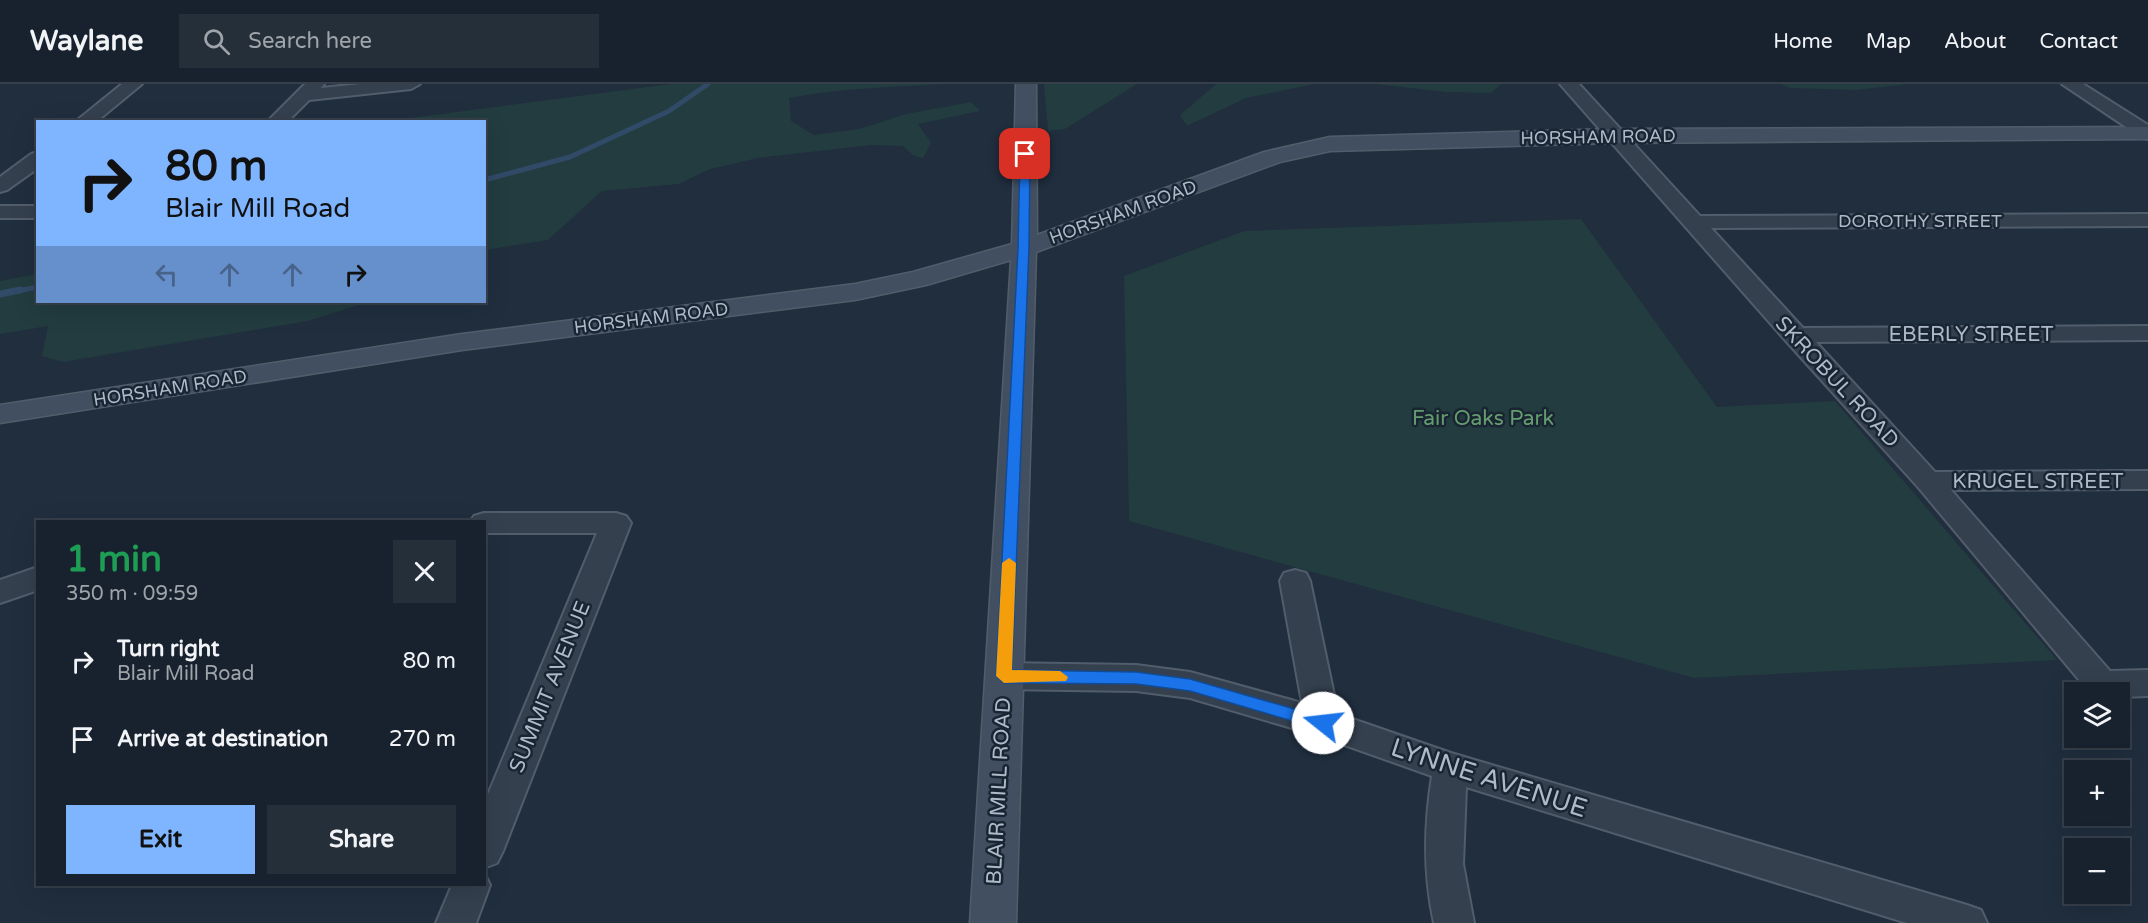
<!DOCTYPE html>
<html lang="en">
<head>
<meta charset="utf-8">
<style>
	:root { --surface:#18222e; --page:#252f3a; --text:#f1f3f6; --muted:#9fa4aa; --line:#363f4a; --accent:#7fb5ff }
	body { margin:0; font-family:"Varela Round",sans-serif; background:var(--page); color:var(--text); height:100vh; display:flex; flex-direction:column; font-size:22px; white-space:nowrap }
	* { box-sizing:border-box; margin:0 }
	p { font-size:20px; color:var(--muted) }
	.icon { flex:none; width:33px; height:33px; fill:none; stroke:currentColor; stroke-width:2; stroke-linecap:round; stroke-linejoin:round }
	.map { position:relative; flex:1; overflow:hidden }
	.details { position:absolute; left:36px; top:436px; width:450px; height:366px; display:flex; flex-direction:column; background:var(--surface); border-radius:0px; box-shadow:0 6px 24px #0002,0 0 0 2px var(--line) }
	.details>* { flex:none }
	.hud { position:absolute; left:36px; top:36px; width:450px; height:183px; border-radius:0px; box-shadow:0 6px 24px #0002,0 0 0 2px var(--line); background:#7fb5ff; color:#111; overflow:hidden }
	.fabs { position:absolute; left:2064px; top:598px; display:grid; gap:12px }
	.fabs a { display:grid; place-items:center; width:66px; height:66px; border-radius:0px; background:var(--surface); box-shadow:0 6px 24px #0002,0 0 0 2px var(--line); font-size:30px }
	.pin { position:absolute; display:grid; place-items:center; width:51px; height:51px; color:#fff; margin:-26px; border-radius:12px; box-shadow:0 3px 9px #0006 }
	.me { position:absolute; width:66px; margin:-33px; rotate:286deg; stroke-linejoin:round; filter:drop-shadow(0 0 4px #0008) }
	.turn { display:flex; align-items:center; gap:21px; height:126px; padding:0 30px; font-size:27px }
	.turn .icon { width:78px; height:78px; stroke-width:2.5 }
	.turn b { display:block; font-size:42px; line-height:51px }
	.lanes { display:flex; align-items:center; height:57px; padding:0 30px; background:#0003; justify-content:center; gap:30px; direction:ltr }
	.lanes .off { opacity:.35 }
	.round { display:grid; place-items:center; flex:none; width:63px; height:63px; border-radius:0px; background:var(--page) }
	.overview { display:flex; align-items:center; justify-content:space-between; height:102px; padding:0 30px }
	h1 { font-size:36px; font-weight:700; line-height:45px; color:#1e9e55 }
	.cta { display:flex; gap:12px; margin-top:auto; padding:12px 30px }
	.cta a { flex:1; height:69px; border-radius:0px; background:var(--accent); color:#111; font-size:24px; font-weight:700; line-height:69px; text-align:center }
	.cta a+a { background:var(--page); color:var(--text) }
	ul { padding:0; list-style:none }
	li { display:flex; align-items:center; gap:18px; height:78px; padding:0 30px }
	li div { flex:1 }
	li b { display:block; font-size:22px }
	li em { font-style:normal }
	header { display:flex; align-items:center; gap:36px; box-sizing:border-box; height:84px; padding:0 30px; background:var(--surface); border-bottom:2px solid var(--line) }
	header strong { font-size:28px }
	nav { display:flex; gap:33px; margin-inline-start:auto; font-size:21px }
	.search { width:420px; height:54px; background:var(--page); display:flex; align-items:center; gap:15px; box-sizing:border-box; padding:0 21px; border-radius:0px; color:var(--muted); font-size:22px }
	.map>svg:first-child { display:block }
	.green { fill:#223c3f }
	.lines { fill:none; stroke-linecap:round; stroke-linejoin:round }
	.stream-far1 { stroke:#314a67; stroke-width:5 }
	.stream { stroke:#314a67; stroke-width:7 }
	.street-casing { stroke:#525d6b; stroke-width:4 }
	.secondary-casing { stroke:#525d6b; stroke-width:3 }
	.street { fill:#34404e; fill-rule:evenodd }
	.secondary { fill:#424f61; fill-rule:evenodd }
	.route { fill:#1a73e8; stroke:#114b97; stroke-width:1.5 }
	.slow { fill:#f59e0b }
	.labels { text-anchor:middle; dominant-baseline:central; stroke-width:5; stroke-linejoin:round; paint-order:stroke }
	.far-street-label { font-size:18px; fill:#afbac9; stroke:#192532 }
	.street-label { font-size:21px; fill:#afbac9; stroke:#192532 }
	.park-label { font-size:21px; fill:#649d6f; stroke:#192532 }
	.near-street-label { font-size:26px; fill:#afbac9; stroke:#192532 }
</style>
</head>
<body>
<header>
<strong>Waylane</strong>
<div class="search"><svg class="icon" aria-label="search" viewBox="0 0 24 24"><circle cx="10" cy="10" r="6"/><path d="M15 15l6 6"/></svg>Search here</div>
<nav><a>Home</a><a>Map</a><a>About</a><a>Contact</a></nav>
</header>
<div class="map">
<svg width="2148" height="839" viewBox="0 0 2148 839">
	<rect width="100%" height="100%" fill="#202e3e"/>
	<path class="green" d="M670 0H946C893 3 841 4 789 14L791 37 814 51 859 45 906 30 971 18 980 27 918 40 931 59 923 74 914 72 903 62 871 61 758 74 710 85 679 100 602 107 548 156 485 166 484 38 387 37Z
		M1044 0H1137L1065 45 1048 47Z
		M1216 0H1315L1246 14 1187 42 1180 31Z
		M1375 0H1502L1491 9 1445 8Z
		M1780 0H1907L1857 6 1790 4Z
		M1581 135 1717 323 1835 317 2057 576 1694 594 1129 437 1124 192 1244 147Z
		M37 190 38 218H368L308 237 63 278 42 272 48 242 0 250V197Z"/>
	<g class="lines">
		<path class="stream-far1" d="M484 96 570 73 669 27 708 0
			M12 208 38 203"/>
		<path class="stream" d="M0 210 20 206"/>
		<g class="street-casing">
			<path id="street" d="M122 0H142L96 38H75Z
				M305 0H324L321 4 360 0H420L411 5 309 16 287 38H267Z
				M1560 0H1579L1700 132 2148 130V142L1711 144 1803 244 2148 242V256L1816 258 1935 388 2148 387V405L1951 406 2110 587 2148 586V612L2120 613V609H2090L1918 403 1785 256Z
				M2062 0H2083L2148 41V55L2141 53Z
				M38 68V84L7 106 0 108V93L31 70Z
				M0 122H38V134H0Z
				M484 429H616L626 432 631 439 503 767 497 779 484 784V720L597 449H484V438H470L474 432Z
				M38 483V506L0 519V496Z
				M1295 486 1306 489 1310 497 1338 630 1451 669 1967 821 1981 826 1987 839H1907L1466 703 1463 780 1474 839H1434C1423 789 1424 742 1432 692L1319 652 1190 614 1136 607 1004 605 992 601 987 592 992 583 1004 579 1136 581 1190 588 1302 619 1280 497 1284 489Z
				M484 789 490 801 476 839H436L452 801H484Z"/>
		</g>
		<g class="secondary-casing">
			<path id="secondary" d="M1016 0H1036L1037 151 1264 68 1330 53 1615 45 2148 43V55L1615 59 1330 67 1280 78 1036 168 1016 839H970L1011 176 926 201 855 216 462 266 0 339V321L462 250 855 200 913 188 1012 160Z"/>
		</g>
		<use href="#street" class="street"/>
		<use href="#secondary" class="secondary"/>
	</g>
	<path class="route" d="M1025 68 1030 70 1029 164 1012 586 1136 588 1190 595 1329 635 1331 639 1329 644 1323 646 1190 607 1136 600 1004 599 996 592 1018 164 1020 70Z"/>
	<path class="slow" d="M1009 474 1016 479 1012 586 1060 587 1068 593 1066 597 1004 599 996 592 1002 479Z"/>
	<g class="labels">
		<g class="far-street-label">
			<text transform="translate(1598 53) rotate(-1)">HORSHAM ROAD</text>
			<text transform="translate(1123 128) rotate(-20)">HORSHAM ROAD</text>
			<text x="1920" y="137">DOROTHY STREET</text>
			<text transform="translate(651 234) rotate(-7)">HORSHAM ROAD</text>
			<text transform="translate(170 304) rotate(-9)">HORSHAM ROAD</text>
		</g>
		<g class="street-label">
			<text x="1971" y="250">EBERLY STREET</text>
			<text transform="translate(1837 298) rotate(47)">SKROBUL ROAD</text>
			<text x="2038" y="397">KRUGEL STREET</text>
			<text transform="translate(550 603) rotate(-68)">SUMMIT AVENUE</text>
			<text transform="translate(999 707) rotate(-87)">BLAIR MILL ROAD</text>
		</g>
		<g class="park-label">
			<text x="1483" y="334">Fair Oaks Park</text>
		</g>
		<g class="near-street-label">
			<text transform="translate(1489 694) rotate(18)">LYNNE AVENUE</text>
		</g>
	</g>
</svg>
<div class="fabs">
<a><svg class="icon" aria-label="layers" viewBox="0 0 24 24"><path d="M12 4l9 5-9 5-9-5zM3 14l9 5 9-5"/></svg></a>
<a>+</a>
<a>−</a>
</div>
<div class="pin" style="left:1025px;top:70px;background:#d93025"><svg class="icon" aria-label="arrive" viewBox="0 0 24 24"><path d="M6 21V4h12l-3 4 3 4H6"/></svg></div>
<svg class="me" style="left:1323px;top:639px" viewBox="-20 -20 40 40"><circle r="19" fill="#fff"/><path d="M0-13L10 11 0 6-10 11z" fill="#1a73e8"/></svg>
<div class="hud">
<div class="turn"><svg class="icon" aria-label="right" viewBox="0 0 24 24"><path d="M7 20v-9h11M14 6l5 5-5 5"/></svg><div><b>80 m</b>Blair Mill Road</div></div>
<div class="lanes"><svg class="icon off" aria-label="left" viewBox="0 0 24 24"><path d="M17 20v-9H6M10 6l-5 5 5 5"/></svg><svg class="icon off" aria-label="ahead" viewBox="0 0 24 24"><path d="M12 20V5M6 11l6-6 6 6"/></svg><svg class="icon off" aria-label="ahead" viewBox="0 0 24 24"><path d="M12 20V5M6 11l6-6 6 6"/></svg><svg class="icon" aria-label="right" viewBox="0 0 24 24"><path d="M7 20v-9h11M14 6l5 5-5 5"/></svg></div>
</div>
<section class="details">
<div class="overview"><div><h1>1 min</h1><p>350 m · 09:59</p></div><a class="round"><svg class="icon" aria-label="close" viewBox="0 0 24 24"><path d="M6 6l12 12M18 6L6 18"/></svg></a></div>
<ul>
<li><svg class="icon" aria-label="right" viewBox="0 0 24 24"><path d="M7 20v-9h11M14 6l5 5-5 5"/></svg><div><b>Turn right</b><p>Blair Mill Road</p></div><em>80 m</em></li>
<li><svg class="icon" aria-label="arrive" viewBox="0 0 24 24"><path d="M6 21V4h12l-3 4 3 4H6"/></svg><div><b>Arrive at destination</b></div><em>270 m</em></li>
</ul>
<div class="cta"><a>Exit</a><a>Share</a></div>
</section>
</div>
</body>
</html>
